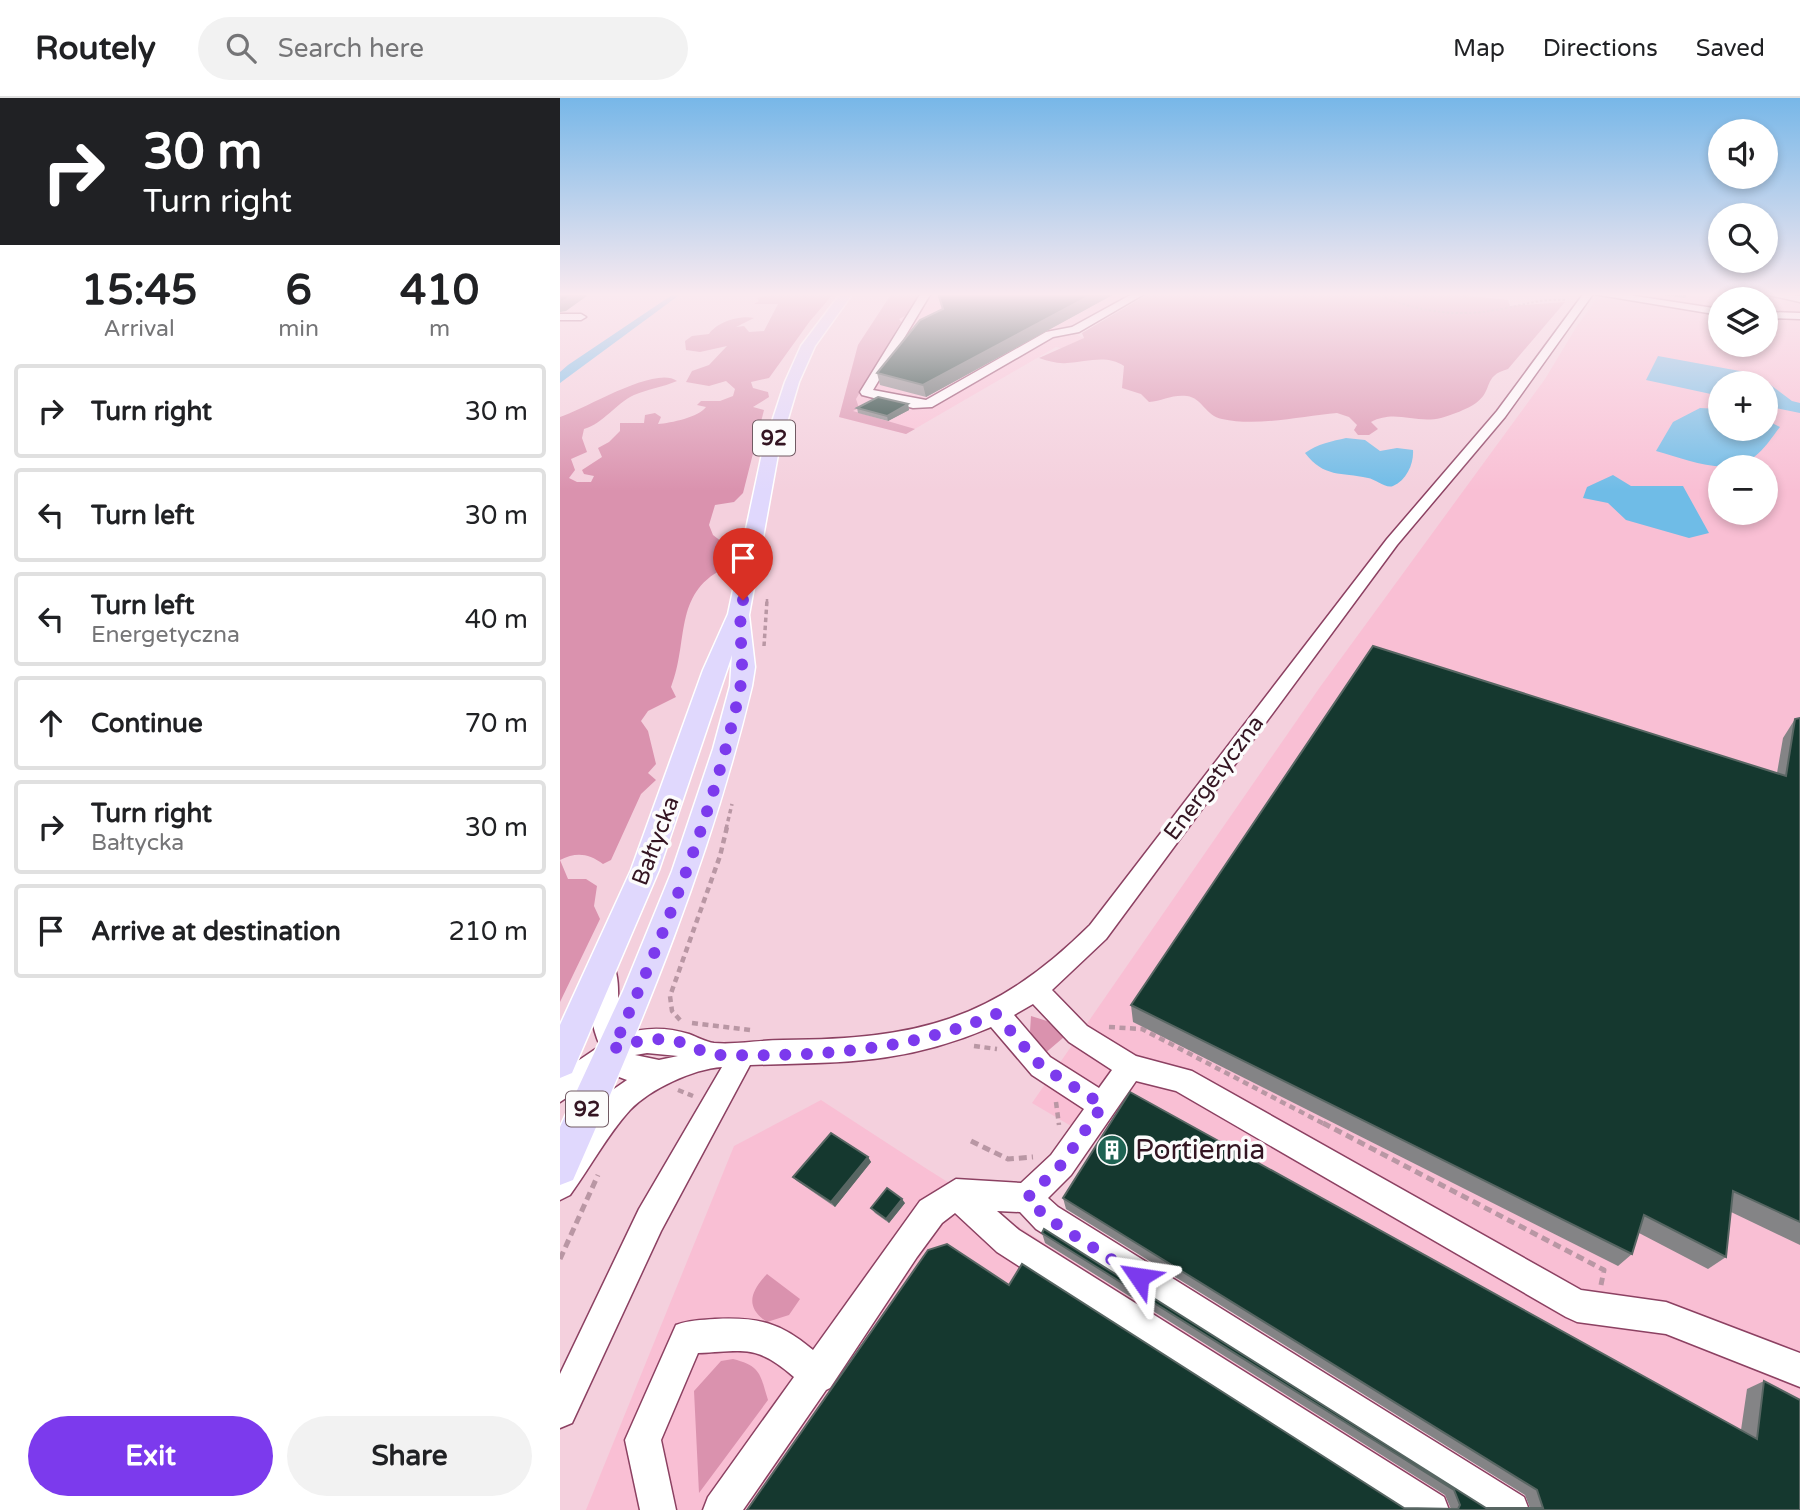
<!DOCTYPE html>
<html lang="en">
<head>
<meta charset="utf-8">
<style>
	:root { --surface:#fff; --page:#f2f2f2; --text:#202124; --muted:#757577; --line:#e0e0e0; --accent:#7c3aed }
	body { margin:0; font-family:"Varela Round",sans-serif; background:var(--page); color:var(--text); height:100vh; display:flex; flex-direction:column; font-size:26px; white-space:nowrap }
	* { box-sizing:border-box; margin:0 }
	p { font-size:23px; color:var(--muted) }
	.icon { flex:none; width:38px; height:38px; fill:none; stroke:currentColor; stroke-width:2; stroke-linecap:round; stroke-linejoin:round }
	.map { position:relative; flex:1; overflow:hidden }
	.sheet { display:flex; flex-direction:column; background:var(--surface); width:560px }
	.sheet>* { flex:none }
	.hud { background:#202124; color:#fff; overflow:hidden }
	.fabs { position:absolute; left:1148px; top:21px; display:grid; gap:14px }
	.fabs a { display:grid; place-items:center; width:70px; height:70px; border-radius:50%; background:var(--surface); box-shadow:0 4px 10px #0003; font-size:35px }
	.pin { position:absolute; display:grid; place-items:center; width:60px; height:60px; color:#fff; margin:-72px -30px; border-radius:50% 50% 50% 0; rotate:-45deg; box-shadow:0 0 7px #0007 }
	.pin .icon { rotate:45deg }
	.me { position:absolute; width:77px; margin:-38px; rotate:302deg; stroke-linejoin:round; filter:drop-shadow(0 0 5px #0008) }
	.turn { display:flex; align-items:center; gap:24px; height:147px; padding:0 28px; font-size:32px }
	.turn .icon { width:91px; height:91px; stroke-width:2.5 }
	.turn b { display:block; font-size:49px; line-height:60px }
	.eta { display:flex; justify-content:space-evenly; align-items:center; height:119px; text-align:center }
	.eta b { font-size:42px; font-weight:700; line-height:49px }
	.cta { display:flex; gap:14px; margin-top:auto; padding:14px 28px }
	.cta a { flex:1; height:80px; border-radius:42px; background:var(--accent); color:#fff; font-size:28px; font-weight:700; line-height:80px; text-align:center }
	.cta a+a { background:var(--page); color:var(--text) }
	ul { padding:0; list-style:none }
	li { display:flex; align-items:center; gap:21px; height:94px; margin:0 14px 10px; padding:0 14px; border:4px solid var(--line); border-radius:7px }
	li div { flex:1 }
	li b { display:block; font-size:26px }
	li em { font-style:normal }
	header { display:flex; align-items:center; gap:42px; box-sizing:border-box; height:98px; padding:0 35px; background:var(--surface); border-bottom:2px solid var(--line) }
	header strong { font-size:33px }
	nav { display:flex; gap:38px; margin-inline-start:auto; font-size:24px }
	.search { width:490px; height:63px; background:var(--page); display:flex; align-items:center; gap:18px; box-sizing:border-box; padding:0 24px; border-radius:38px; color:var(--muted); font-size:26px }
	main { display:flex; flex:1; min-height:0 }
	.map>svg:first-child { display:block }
	.built { fill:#f9bfd4; fill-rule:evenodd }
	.green { fill:#da92ae }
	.water { fill:#6fbce7 }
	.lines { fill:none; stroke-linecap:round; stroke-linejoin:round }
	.minor-casing { stroke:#8c4162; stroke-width:3 }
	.major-casing { stroke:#fff; stroke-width:3 }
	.path-far4 { stroke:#b997a4; stroke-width:2; stroke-dasharray:2.5 2; stroke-linecap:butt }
	.path-far3 { stroke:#b997a4; stroke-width:2.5; stroke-dasharray:3.5 2.5; stroke-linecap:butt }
	.path-far2 { stroke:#b997a4; stroke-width:3.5; stroke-dasharray:4.5 3.5; stroke-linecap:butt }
	.path-far1 { stroke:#b997a4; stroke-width:4.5; stroke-dasharray:6 4.5; stroke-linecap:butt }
	.path { stroke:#b997a4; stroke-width:5; stroke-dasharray:8 5; stroke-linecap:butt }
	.minor { fill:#fff; fill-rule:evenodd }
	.major { fill:#e0d8fd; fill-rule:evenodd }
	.wall { fill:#848486 }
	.shaded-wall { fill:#586663 }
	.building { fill:#15382f; stroke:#586663; stroke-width:2 }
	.route { stroke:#7c3aed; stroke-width:12; stroke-dasharray:0 21.6 }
	.labels { text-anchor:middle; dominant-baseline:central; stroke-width:7; stroke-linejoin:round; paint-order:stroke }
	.shield { fill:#fcfcfc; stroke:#705a63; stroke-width:2 }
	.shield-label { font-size:21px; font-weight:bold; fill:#341522 }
	.street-label { font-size:23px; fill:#341522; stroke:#fcfcfc }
	.near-poi-label { font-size:28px; fill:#341522; stroke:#fcfcfc; text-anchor:start }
</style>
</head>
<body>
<header>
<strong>Routely</strong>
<div class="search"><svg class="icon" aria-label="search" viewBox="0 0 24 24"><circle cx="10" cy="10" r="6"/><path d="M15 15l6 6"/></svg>Search here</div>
<nav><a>Map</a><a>Directions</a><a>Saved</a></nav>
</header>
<main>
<section class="sheet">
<div class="hud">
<div class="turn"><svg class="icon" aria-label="right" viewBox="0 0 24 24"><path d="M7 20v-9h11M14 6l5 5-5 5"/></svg><div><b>30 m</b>Turn right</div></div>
</div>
<div class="eta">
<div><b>15:45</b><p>Arrival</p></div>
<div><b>6</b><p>min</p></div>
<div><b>410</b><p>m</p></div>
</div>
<ul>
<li><svg class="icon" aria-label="right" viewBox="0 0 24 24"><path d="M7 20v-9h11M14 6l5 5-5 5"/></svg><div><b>Turn right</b></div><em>30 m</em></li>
<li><svg class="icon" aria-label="left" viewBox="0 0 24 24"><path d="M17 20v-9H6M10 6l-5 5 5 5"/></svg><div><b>Turn left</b></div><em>30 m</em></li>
<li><svg class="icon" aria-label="left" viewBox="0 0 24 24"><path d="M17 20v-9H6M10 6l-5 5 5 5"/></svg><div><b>Turn left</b><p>Energetyczna</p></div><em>40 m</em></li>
<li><svg class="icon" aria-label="ahead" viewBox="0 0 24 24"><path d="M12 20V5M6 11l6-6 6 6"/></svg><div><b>Continue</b></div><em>70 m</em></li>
<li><svg class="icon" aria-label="right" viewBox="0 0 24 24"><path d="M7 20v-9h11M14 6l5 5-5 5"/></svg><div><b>Turn right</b><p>Bałtycka</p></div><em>30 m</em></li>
<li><svg class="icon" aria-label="arrive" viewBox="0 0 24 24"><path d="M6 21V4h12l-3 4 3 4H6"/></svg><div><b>Arrive at destination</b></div><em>210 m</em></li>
</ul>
<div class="cta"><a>Exit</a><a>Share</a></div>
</section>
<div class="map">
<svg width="1240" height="1412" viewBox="0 0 1240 1412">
	<rect width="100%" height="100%" fill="#f4d0dd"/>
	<path class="built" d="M332 195H589L517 237 524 240 505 251 496 249 346 336 279 319 298 247Z
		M1041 195H1240V1364L545 1048 472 1005 760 589 985 281 1017 228ZM1160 201H1206V247H1160ZM1160 285H1206V331H1160ZM1160 369H1206V415H1160Z
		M261 1002 367 1071 908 1412H26L174 1048Z"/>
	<path class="green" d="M218 195H274L250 223 209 280 191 284 193 290 208 294 209 299 193 309 204 312 183 395 174 404 155 407 149 427 153 437 170 450 163 471C113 496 129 544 111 589L116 599 88 613 81 623 88 633 96 666 88 675 96 682 81 696 51 762 43 766C28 755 16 754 0 762L8 781H26L37 788 34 808 40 821 0 904V319C24 312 95 267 117 283 103 289 88 291 74 297 55 306 44 325 24 331L22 340 27 354 11 361 15 372 9 380 17 384H31L34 378 24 376 22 372 42 359 38 350 49 344 60 333V325H84L85 317 95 315 101 319 98 326C111 325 139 319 146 309L137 307 141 303H160L173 298 175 291 166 283 149 288 126 284 132 273 149 267 167 248 140 254 126 252 125 243 132 238 149 236C157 224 180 217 194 220L176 229 184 228 189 234 204 233 218 206H194L199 203 197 200Z
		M332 195H360L345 218 339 221 341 224 296 301 299 310 293 313 355 331 346 336 279 319 298 247Z
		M590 195H910L909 198 948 202 950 208 1005 204 948 271C922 278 934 292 916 305 908 311 891 317 881 320 855 326 835 311 811 324L818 331 809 337H798L794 332 797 327 789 319 777 315C742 318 697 329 662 321 646 318 642 300 627 298 613 296 602 303 589 304L581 296 562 290 564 268C547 256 526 264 507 265 498 266 488 263 479 260L524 240 522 235Z
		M471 918 487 923 504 939 483 957 470 933Z
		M207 1176 240 1201 229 1217 207 1224C184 1209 191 1193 207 1176Z
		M173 1261C201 1268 200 1276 208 1302L139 1395 134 1293 161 1263Z"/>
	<path class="water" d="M115 195H122L0 285V274L8 267Z
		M1098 258 1196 276 1232 303 1240 305V315L1206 308V285H1160V298L1086 282Z
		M1140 310 1160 311V331H1206V322L1220 329C1212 339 1204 352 1194 359 1166 380 1127 361 1096 353L1113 324Z
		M786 340 805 342 820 353 837 350 853 352C854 365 847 382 833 388 826 391 815 381 808 380 781 374 764 380 745 355 757 346 773 343 786 340Z
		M1053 377 1071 388H1123L1149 435 1129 440 1066 422 1048 405 1023 400 1027 389Z"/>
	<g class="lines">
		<g class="minor-casing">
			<path id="minor" d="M361 195H371L313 292 366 302 486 234 512 229 574 195H586L519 234 493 239 372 309 353 310 302 297 300 294Z
				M1024 195H1055L1160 211V217L1033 196 945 319 837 447 546 841 492 892 527 928 576 958 632 973 1021 1192 1106 1204 1240 1255V1289L1106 1236 1017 1224 1006 1219 616 993 576 983 511 1077 488 1100 498 1109 964 1399 969 1412H918L476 1131 460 1114 437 1113 459 1132 884 1399 889 1412H838L437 1154 395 1115 382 1125 357 1159 270 1290 266 1292 183 1412H143L148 1399 234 1279C196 1246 185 1253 138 1255L101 1342 116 1412H80L65 1342 116 1227C129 1222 141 1222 155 1221 198 1219 220 1224 253 1252L360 1103 396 1081 461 1085 491 1057 524 1011 472 977 431 929C342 967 284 964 190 967L101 1133 12 1325 0 1330V1276L79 1111 162 969C133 971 90 991 70 1012 47 1037 30 1070 10 1097L0 1102V1062L51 993 67 982 59 979 52 969 0 1004V975L40 948C30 925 24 889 35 866L44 863 53 866C63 887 54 915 61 937 84 929 106 929 129 936 137 939 146 944 154 945 176 947 200 942 223 942 357 941 432 924 530 827L827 441 937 313ZM473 906 509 944 552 972 539 990 490 959 454 917ZM87 955 118 958 99 962 75 957Z
				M1207 195 1240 198V204L1209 197Z
				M1206 214 1240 215V221L1206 220Z
				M0 216H21L26 219 21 222H0Z"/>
		</g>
		<g class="major-casing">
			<path id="major" d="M281 195H293L255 248 239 284 219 351 189 517 195 569 192 588C151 760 84 921 13 1082L0 1087V1029L63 893 112 773 153 651 170 588 172 557 99 772 12 975 0 980V927L71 772 143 572 168 516 203 351 225 284 241 248Z"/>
		</g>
		<path class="path-far4" d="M813 195C852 212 893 220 936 212 960 208 981 200 1006 202"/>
		<path class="path-far3" d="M207 504V501"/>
		<path class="path-far2" d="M204 548 207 502
			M166 731 172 706"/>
		<path class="path-far1" d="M120 922 112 913 110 898 160 758 167 729
			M132 925 190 932
			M549 929 582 931 766 1027
			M414 948 437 951
			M118 992 133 998
			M496 1004 499 1027"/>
		<path class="path" d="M763 1025 1044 1172 1041 1187
			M411 1043 448 1061 473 1059
			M0 1161 38 1077"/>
		<use href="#minor" class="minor"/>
		<use href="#major" class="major"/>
	</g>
	<path class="wall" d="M377 195H556L366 299 320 287 317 275 382 211Z
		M1101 195H1128L1125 200 1100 197Z
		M1184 195H1205L1202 201 1183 199Z
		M348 306 349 312 328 323 298 315 297 310Z
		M1240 620V1147L1171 1114 1166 1159 1148 1171 1079 1135 1072 1156 1058 1168 573 924 571 907 1217 675 1223 640 1235 621Z
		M308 1059 311 1064 275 1109 237 1083 233 1079Z
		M503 1100 1181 1332 1187 1291 1204 1283 1240 1412H187L449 1187 844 1410 891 1411 885 1397 485 1145 482 1135 926 1410H970L965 1397 506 1111Z
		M345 1105 329 1125 315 1115 311 1110Z"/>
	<path class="shaded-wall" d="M16 195H31L6 213 0 214V205Z
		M535 195H556L366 299 363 287Z
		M348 306 349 312 328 323 327 318Z
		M308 1059 311 1064 275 1109 271 1104Z
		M342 1101 345 1105 329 1125 326 1121Z"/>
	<path class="building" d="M0 195H16L0 205Z
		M378 195H535L363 287 317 275 360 222 383 211Z
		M318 299 348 306 327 318 297 310Z
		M813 548 1226 678 1235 621 1240 620V1124L1173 1093 1166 1159 1084 1117 1072 1156 571 907Z
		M570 994 1197 1341 1204 1283 1240 1302V1412H187L368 1152 387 1146 449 1187 462 1166 844 1410 898 1411 900 1407 894 1392 482 1135 484 1131 926 1410H983L977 1392 503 1100Z
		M271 1035 308 1059 271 1104 233 1079Z
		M327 1090 342 1101 326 1121 311 1110Z"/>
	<linearGradient id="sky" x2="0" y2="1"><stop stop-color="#77b7e8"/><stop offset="0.5" stop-color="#faeaf0"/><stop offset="1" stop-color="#faeaf0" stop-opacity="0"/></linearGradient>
	<rect width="1240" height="393" fill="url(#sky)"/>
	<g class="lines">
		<path class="route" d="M183 502C176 531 186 561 180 591 154 715 104 836 53 951 76 942 102 937 126 946 136 949 146 957 157 957 251 959 348 954 436 916L481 968 543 1007 501 1067 467 1100 487 1120 579 1179"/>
	</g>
	<defs>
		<g id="building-disc" transform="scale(1.575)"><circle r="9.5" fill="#1f6353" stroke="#fcfcfc"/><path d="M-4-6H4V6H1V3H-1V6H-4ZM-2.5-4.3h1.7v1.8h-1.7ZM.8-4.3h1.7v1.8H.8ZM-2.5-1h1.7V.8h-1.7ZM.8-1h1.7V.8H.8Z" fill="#fff"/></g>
	</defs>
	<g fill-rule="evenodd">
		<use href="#building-disc" x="552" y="1052"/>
	</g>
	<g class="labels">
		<g class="shield">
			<rect x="193" y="322.5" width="42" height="35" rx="5"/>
			<rect x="6" y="993.5" width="42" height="35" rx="5"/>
		</g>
		<g class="shield-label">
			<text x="214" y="340">92</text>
			<text x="27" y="1011">92</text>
		</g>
		<g class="street-label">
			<text transform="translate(654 680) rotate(-53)">Energetyczna</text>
			<text transform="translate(96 743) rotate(-69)">Bałtycka</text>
		</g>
		<g class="near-poi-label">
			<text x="575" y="1052">Portiernia</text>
		</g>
	</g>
</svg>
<div class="fabs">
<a><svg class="icon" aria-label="sound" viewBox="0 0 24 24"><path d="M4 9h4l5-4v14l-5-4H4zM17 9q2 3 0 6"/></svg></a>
<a><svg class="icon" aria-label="search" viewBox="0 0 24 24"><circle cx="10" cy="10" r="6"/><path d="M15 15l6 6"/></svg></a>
<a><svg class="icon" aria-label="layers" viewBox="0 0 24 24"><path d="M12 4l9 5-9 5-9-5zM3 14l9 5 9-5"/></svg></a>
<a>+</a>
<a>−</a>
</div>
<div class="pin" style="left:183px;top:502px;background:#d93025"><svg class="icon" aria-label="arrive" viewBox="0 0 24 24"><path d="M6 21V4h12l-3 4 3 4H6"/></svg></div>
<svg class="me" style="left:579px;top:1179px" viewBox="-20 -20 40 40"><path d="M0-17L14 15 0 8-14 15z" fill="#7c3aed" stroke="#fff" stroke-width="4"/></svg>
</div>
</main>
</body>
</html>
